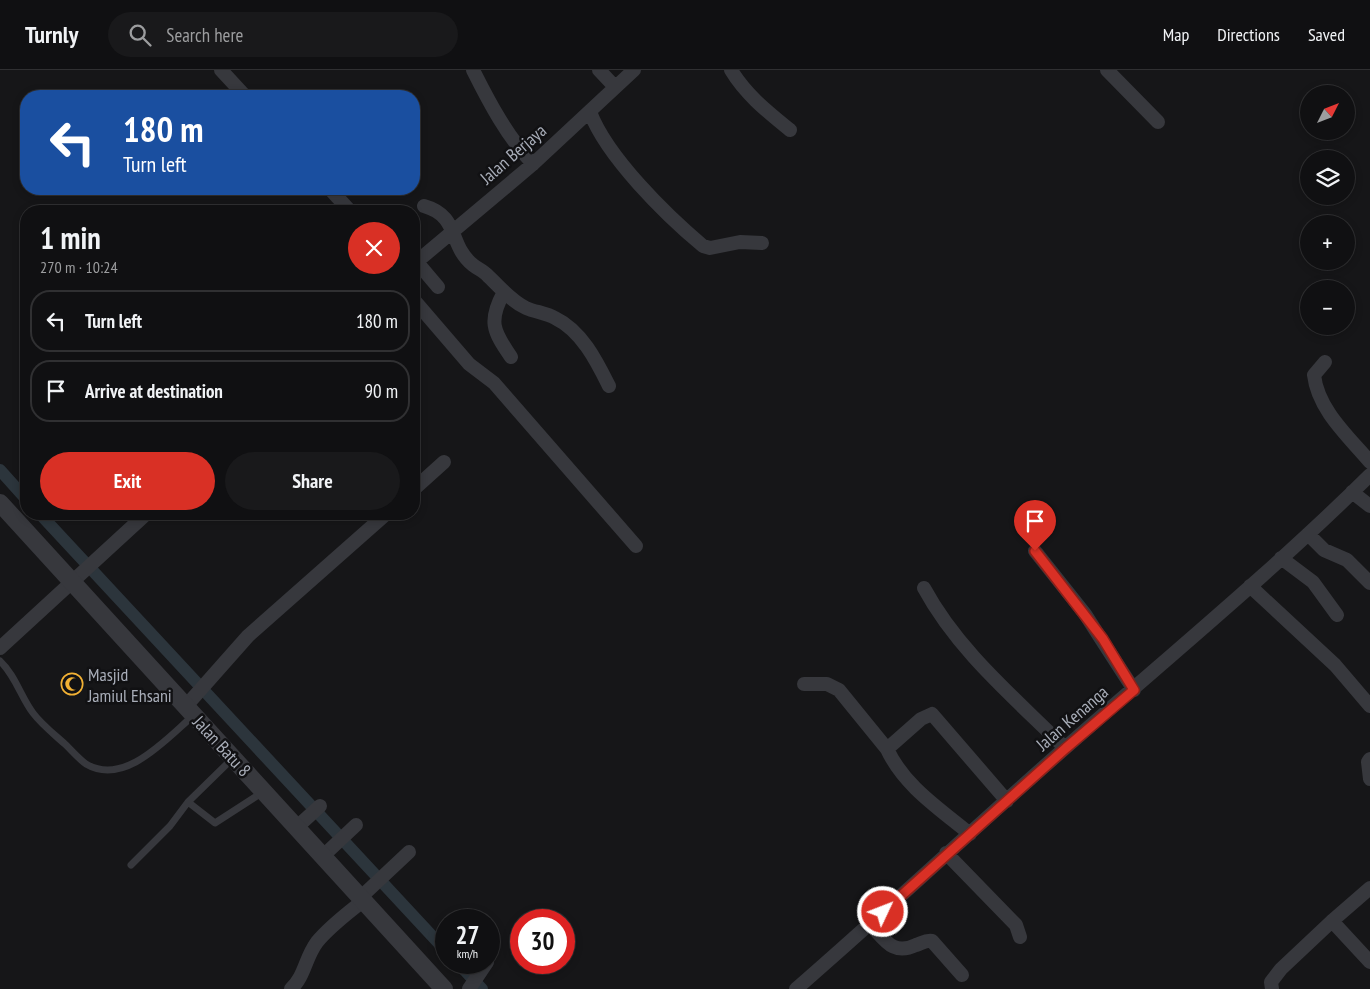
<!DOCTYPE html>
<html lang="en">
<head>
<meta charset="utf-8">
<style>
	:root { --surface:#101012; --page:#19191b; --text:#f1f3f6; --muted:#9c9d9f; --line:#303032; --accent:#d93025 }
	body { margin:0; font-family:"PT Sans Narrow",sans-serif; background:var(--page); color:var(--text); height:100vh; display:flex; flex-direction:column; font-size:19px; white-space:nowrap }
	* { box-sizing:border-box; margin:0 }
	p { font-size:16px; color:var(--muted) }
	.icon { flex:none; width:28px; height:28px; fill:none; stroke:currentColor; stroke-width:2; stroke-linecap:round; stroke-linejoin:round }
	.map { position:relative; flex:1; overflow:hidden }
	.sheet { position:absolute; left:20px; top:135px; width:400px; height:315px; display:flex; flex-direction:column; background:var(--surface); border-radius:20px; box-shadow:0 2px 8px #0003,0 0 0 1px var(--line) }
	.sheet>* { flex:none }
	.hud { position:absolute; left:20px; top:20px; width:400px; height:105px; border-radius:20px; box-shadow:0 2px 8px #0003,0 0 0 1px var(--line); background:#1a4fa0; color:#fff; overflow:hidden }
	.needle { width:32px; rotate:48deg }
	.tools { position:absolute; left:1300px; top:15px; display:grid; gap:10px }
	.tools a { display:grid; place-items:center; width:55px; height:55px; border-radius:50%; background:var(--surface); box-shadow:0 2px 8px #0003,0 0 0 1px var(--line); font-size:25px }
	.speed { position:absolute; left:435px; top:839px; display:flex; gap:10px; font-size:25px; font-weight:700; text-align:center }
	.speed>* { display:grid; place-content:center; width:65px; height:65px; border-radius:50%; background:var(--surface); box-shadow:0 2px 8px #0003,0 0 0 1px var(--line); line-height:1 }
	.speed small { font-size:12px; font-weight:400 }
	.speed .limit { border:8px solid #d22; background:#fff; color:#111 }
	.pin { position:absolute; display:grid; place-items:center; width:42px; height:42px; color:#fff; margin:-51px -21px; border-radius:50% 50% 50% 0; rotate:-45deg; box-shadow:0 0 5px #0007 }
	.pin .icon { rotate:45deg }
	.me { position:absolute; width:55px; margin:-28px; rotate:47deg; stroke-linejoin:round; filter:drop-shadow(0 0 4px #0008) }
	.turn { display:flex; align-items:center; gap:18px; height:105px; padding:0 20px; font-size:22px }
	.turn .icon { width:65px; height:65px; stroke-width:2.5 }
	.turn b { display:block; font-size:35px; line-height:42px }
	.round { display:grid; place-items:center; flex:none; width:52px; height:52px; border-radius:26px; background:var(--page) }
	.summary { display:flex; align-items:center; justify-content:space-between; height:85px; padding:0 20px }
	h1 { font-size:30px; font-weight:700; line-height:38px }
	.cta { display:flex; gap:10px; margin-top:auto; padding:10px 20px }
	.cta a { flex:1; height:58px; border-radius:30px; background:var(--accent); color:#fff; font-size:20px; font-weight:700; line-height:58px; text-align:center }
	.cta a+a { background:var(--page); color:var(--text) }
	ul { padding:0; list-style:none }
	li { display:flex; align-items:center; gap:15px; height:62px; margin:0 10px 8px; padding:0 10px; border:2px solid var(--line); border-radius:20px }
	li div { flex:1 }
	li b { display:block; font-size:19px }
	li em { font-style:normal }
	header { display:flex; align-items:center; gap:30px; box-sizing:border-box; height:70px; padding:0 25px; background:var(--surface); border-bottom:1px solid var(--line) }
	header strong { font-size:24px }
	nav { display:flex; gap:28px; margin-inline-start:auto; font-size:18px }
	.search { width:350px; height:45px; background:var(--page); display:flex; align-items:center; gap:12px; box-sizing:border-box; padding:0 18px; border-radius:28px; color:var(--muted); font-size:19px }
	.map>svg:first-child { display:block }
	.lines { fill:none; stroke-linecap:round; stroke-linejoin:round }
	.canal { stroke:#2c353c; stroke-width:12 }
	.service { stroke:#37383d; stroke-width:7 }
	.minor { stroke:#37383d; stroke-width:14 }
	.tertiary { stroke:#37383d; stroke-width:18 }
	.route-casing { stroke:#8d1f18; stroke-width:12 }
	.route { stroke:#d93025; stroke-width:9 }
	.labels { text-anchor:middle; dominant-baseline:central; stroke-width:5; stroke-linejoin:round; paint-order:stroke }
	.street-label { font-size:18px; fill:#a8adb8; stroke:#111113 }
	.poi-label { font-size:18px; fill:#a8adb8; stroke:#111113; text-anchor:start }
</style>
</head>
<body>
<header>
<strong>Turnly</strong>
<div class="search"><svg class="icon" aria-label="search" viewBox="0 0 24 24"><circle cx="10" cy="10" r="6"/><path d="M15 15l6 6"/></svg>Search here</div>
<nav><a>Map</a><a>Directions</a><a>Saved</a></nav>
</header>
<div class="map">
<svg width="1370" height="919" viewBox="0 0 1370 919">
	<rect width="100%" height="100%" fill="#161618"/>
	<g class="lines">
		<path class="canal" d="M0 400 26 429
			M40 444 446 881
			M457 892 482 919"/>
		<path class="service" d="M0 591C15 605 21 627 33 643 42 655 55 665 66 675 72 681 79 689 86 694 125 717 167 668 194 645
			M233 688 188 732 215 753 263 722
			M131 795 170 756 188 732"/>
		<path class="minor" d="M221 0 245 26
			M473 0C490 34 507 66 533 94
			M599 0 615 17
			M731 0C746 25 768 42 790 60
			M1107 0 1158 52
			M590 42C607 87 666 145 703 176L710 178 740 172 762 173
			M330 119 350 141
			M424 136C460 146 448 175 473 195 478 199 484 201 488 206 500 217 511 231 526 238 535 242 546 243 555 248 582 261 597 292 609 316
			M416 191 438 217
			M414 194 533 94 634 0
			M504 222C488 251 493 261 511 287
			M414 230 469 294 494 313 636 476
			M1325 292 1314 305C1318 340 1349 367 1370 392
			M414 419 444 392
			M1352 422 1370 436
			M1308 464 1324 480 1347 490 1370 513
			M1035 481 1085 544 1134 620
			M1281 488 1313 512 1337 545
			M1250 516 1335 595 1370 636
			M924 518C958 581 1015 628 1065 678
			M0 578 146 444
			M804 614H827L839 620 887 679
			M186 636 248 566 386 444
			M1370 689 1368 692 1370 709
			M297 757 320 736
			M970 764C940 739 904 716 887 679L921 649 932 644 1007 731
			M946 783 1016 855 1020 867
			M323 786 356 755
			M361 827 409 782
			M1332 851 1370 892
			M870 854C885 870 893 886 916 875 922 873 926 870 932 871L962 905
			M291 919C305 906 305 888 317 872 330 856 348 843 364 830
			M469 919 487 892
			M796 919C887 840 974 758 1064 679 1167 588 1273 501 1370 405
			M1272 919 1271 912 1281 899 1332 851 1370 818"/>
		<path class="tertiary" d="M0 433 444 919"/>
	</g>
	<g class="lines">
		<g class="route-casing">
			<path id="route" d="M883 842 1066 678 1134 620 1103 569 1035 481"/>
		</g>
		<use href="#route" class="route"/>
	</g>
	<defs>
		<g id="mosque-ring" transform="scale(1.125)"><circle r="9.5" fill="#111113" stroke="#f2b134" stroke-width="1.5"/><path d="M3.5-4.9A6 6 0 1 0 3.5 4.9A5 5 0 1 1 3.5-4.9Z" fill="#f2b134"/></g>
	</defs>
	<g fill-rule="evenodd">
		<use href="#mosque-ring" x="72" y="614"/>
	</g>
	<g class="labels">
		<g class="street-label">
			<text transform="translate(513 84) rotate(-41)">Jalan Berjaya</text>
			<text transform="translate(1072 648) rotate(-41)">Jalan Kenanga</text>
			<text transform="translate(222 676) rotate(47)">Jalan Batu 8</text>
		</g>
		<g class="poi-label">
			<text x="88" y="604">Masjid<tspan x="88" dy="21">Jamiul Ehsani</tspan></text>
		</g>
	</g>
</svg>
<div class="tools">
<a><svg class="needle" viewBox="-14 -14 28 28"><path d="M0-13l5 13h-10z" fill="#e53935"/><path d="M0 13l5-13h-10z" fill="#9c9d9f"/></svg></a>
<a><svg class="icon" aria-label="layers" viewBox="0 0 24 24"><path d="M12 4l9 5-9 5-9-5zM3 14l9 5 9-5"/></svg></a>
<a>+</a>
<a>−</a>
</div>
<div class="speed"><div>27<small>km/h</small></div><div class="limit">30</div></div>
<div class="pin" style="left:1035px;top:481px;background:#d93025"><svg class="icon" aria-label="arrive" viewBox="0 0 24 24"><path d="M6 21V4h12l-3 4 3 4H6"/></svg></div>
<svg class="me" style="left:883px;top:842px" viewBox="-20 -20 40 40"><circle r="17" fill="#d93025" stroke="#fff" stroke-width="3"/><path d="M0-11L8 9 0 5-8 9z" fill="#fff"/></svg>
<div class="hud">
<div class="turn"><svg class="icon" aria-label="left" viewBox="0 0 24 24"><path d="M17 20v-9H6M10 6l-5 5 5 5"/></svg><div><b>180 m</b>Turn left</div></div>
</div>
<section class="sheet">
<div class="summary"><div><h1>1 min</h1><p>270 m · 10:24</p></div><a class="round" style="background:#d93025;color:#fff"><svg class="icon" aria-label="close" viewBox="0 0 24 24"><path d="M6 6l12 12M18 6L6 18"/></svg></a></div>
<ul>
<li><svg class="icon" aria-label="left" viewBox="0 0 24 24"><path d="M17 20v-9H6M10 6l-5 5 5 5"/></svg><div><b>Turn left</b></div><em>180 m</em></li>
<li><svg class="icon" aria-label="arrive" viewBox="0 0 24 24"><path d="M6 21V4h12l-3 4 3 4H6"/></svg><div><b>Arrive at destination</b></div><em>90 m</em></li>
</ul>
<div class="cta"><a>Exit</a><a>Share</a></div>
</section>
</div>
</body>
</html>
